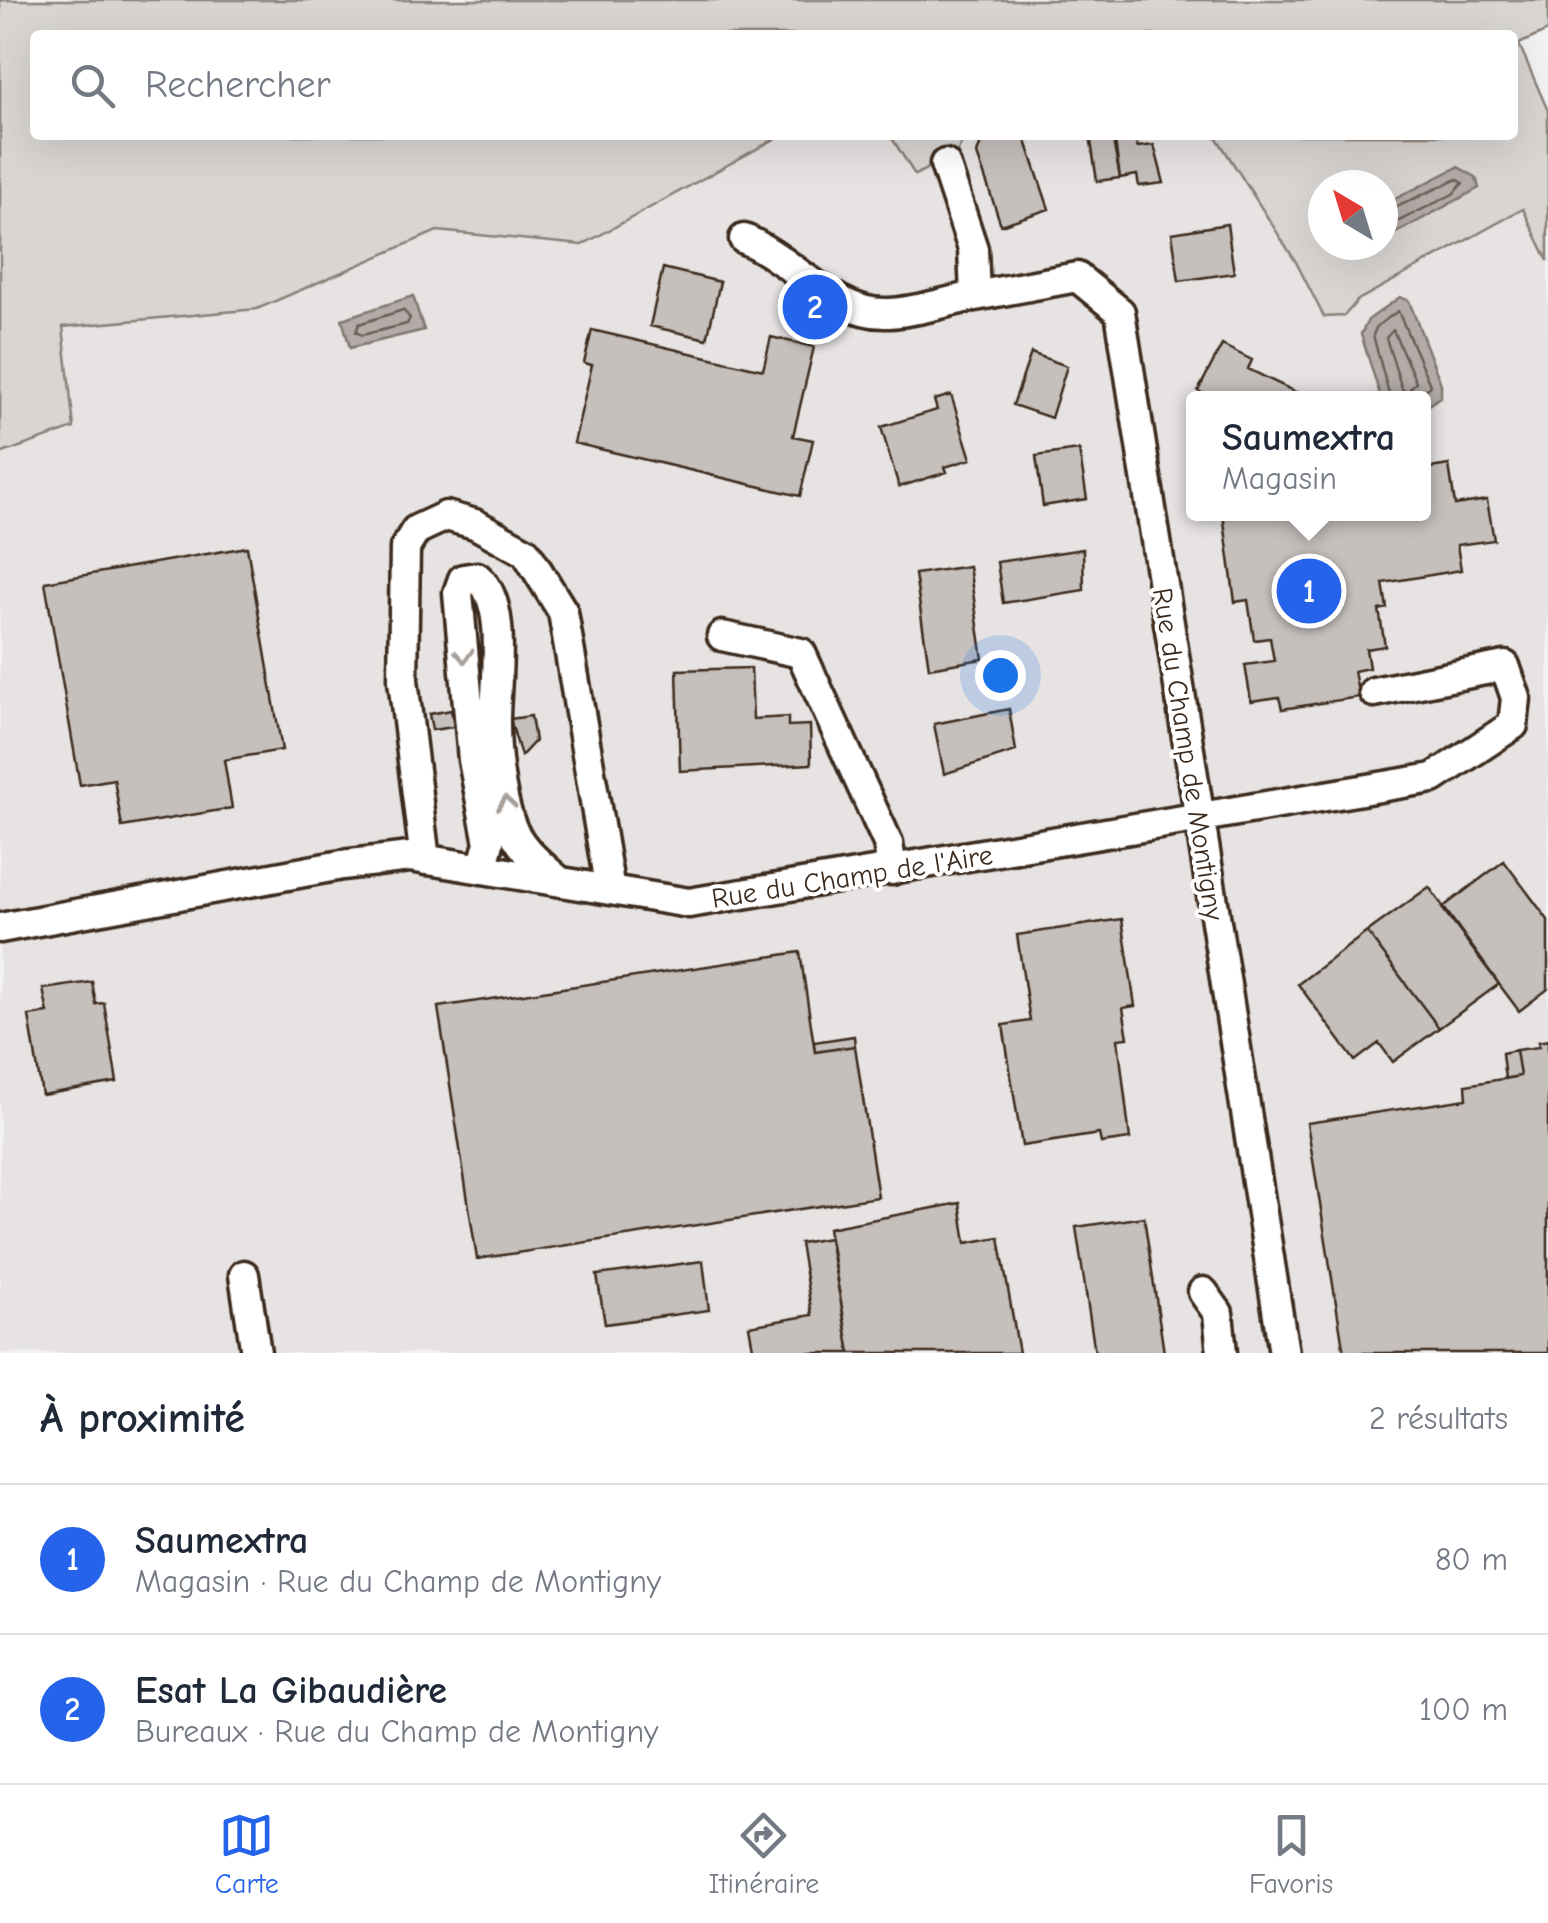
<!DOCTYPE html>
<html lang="fr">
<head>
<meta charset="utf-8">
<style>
	:root { --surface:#fff; --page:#f2f2f3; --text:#1f2937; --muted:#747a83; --line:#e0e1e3; --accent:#2563eb }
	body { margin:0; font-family:"Comic Neue",sans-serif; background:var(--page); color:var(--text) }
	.compass { position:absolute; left:1308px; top:170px; width:90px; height:90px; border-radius:50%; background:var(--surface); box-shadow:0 10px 40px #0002; rotate:322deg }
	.you { position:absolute; left:1000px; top:675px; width:35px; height:35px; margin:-25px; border:8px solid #fff; border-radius:50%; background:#1a73e8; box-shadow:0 0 0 15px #1a73e833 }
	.badge { display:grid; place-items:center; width:65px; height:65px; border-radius:50%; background:var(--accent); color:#fff; font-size:32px; font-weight:700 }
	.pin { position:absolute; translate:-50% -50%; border:5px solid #fff; box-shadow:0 2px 10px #0006 }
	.popup { position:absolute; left:1186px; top:391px; width:245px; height:130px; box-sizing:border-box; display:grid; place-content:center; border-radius:10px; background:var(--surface); filter:drop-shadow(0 2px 8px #0005); font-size:32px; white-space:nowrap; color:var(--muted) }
	.popup b { font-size:38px; color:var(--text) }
	.popup::after { content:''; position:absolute; left:50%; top:100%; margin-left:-20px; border:20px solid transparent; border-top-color:var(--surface) }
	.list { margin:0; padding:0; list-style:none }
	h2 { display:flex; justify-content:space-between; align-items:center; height:130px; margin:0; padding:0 40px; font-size:42px }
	h2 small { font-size:32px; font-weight:400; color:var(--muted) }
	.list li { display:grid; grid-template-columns:65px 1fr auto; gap:30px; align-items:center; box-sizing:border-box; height:150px; padding:0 40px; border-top:2px solid var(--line) }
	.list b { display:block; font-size:38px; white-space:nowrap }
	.list p { margin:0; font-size:32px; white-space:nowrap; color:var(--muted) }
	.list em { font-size:32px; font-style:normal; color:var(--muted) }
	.icon { flex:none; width:55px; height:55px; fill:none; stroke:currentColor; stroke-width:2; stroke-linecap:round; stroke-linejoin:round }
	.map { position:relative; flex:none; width:1548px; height:1353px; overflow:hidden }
	.search { position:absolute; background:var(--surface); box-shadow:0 10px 40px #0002; left:30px; right:30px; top:30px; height:110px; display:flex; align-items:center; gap:25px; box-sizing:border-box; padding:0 35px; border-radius:10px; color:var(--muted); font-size:38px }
	.sheet { height:430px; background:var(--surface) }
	nav { display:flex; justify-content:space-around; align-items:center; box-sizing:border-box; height:140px; border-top:2px solid var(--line); background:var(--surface); font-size:28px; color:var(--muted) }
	nav a { display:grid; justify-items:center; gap:5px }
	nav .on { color:var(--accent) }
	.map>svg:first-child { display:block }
	.built { fill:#e6e3e2; fill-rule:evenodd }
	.green { fill:#d8d5d2; stroke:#8a8078; stroke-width:2.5; fill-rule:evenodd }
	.water { fill:#b2aba7; stroke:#827770; stroke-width:2.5 }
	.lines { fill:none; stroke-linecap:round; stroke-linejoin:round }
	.shore { stroke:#6b5e55; stroke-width:2.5 }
	.building { fill:#c6c0bd; stroke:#3b2a1e; stroke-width:2.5 }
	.minor-casing { stroke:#3b2a1e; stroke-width:35 }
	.minor { stroke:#fff; stroke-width:28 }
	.oneway { stroke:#a79f9a }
	.labels { text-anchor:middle; stroke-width:8; stroke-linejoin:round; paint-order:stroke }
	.street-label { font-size:28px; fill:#3b2a1e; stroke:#fff }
</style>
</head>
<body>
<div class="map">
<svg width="1548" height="1353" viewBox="0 0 1548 1353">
	<rect width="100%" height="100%" fill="#f3f2f2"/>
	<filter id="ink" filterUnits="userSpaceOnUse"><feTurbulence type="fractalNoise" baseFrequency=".01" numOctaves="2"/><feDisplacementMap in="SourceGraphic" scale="20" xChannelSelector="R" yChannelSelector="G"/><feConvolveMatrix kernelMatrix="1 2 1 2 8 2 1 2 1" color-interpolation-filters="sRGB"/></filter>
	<g filter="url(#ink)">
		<path class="built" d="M 782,135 L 1242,135 L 1334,272 L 1548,198 L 1548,1353 L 0,1353 L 0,454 L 74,428 L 63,327 L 257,309 L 437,231 L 582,245 ZM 1194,398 L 1424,398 L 1424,514 L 1194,514 Z"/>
		<path class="green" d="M 0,0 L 1548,0 L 1548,31 L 1519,44 L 1548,111 L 1548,261 L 1523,209 L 1358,300 L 1344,316 L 1324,317 L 1296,262 L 1215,135 L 1513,135 L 1513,35 L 35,35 L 35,135 L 782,135 L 582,245 L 437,231 L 257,309 L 63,327 L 74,428 L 0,454 ZM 1323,185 L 1383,185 L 1383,245 L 1323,245 Z
			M 890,135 L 965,135 L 957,152 L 915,175 Z"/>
		<path class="water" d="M 1458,167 L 1476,177 L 1479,188 L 1383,240 L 1383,205 Z
			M 413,296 L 424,330 L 350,348 L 342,319 Z
			M 1400,297 L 1409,301 L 1441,384 L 1441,396 L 1424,408 L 1424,398 L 1381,398 L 1361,334 L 1368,320 Z"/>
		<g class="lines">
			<path class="shore" d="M 1383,213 L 1457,179 L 1463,183 L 1453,194 L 1383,229
				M 403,310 L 410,318 L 407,324 L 362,335 L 356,332 L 359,324 Z
				M 1393,330 L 1416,382 L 1407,392 L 1402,389 L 1386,338 Z
				M 1390,398 L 1373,335 L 1377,326 L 1398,311 L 1430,385 L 1421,398"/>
		</g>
		<path class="building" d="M 1001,135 L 1024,135 L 1049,209 L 1001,225 L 977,154 L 981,142 Z
			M 1090,135 L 1112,135 L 1120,178 L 1097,181 Z
			M 1137,139 L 1137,147 L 1154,145 L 1164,183 L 1139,186 L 1137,175 L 1120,178 L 1115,142 Z
			M 1227,224 L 1234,273 L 1179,281 L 1172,233 Z
			M 663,268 L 720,282 L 707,339 L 650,326 Z
			M 592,330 L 763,370 L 771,337 L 814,347 L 793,436 L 813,440 L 800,496 L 574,443 L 592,365 L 584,363 Z
			M 1222,345 L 1252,360 L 1248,369 L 1300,394 L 1298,398 L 1212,398 L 1198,391 Z
			M 1031,353 L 1067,366 L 1051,418 L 1013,405 Z
			M 951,395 L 971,459 L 945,467 L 947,472 L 899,487 L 881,427 L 937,410 L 934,400 Z
			M 1079,450 L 1087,499 L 1043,506 L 1036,456 Z
			M 1449,465 L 1455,505 L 1487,500 L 1494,540 L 1457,545 L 1461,570 L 1383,583 L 1387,608 L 1379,610 L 1385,646 L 1366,649 L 1369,668 L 1354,671 L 1359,697 L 1282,709 L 1279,697 L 1251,701 L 1245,665 L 1274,661 L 1270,638 L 1254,640 L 1248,600 L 1235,602 L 1223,514 L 1424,514 L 1424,469 Z
			M 247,547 L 282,750 L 224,760 L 232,808 L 122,827 L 114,779 L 80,785 L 45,582 Z
			M 1083,549 L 1084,590 L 1003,603 L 997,562 Z
			M 969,566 L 983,659 L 929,668 L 915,574 Z
			M 751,668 L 753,719 L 788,717 L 788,726 L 810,725 L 811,764 L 680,771 L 677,670 Z
			M 1009,709 L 1016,751 L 944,774 L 934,724 Z
			M 451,710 L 454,727 L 432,730 L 429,714 Z
			M 531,716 L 535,741 L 521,756 L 510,719 Z
			M 1504,861 L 1548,920 L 1548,989 L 1519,1011 L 1442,908 Z
			M 1429,887 L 1499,984 L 1439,1028 L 1367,932 Z
			M 1122,919 L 1135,1006 L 1123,1008 L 1128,1038 L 1118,1039 L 1130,1139 L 1101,1143 L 1099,1134 L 1022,1146 L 1003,1025 L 1030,1021 L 1017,935 Z
			M 1367,932 L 1439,1028 L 1393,1062 L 1379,1043 L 1355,1061 L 1298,984 Z
			M 800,952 L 815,1052 L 855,1046 L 878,1197 L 477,1259 L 438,1007 Z
			M 92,982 L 96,1004 L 104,1003 L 117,1082 L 42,1095 L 29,1016 L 48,1013 L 43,989 Z
			M 854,1036 L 855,1046 L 815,1052 L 814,1042 Z
			M 1548,1040 L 1548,1353 L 1344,1353 L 1307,1123 L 1467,1099 L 1466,1085 L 1520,1076 L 1516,1050 L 1539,1047 L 1538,1042 Z
			M 1516,1050 L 1520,1076 L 1505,1079 L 1502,1053 Z
			M 960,1203 L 966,1243 L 999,1237 L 1019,1353 L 850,1353 L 828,1228 Z
			M 1144,1217 L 1164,1353 L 1095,1353 L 1076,1227 Z
			M 829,1238 L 850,1353 L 754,1353 L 749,1326 L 812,1315 L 800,1243 Z
			M 703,1261 L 709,1310 L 605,1324 L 597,1275 Z"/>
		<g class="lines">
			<defs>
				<path id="minor" d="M 945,164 L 973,249 L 975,296 L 1077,277 L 1120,312 L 1284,1353
					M 744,239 C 793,259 834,316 889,313 C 917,312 948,301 975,296
					M 722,636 L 801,653 L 888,843 L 892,870
					M 425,860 L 403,680 L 405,548 L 416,530 L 446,516 L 475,524 L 526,552 L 563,612 L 610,890
					M 482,869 L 489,843 L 473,760 L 458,593 L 463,579 L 477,577 C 510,604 494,685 495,724 C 495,753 500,795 510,823 C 518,847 540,864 559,881
					M 0,928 L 342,865 L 410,857 L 689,903 L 1433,778 L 1513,725 L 1516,698 L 1505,666 L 1374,692
					M 244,1275 L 256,1353
					M 1203,1292 L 1218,1313 L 1222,1353"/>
			</defs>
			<use href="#minor" class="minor-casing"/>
			<use href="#minor" class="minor"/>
		</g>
		<defs><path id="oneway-chevron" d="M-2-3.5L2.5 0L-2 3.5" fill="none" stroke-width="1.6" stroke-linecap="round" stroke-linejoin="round" transform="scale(2.5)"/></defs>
		<g class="oneway">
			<use href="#oneway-chevron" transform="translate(464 656) rotate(86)"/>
			<use href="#oneway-chevron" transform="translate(506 803) rotate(-99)"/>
		</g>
	</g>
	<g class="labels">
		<g class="street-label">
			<text transform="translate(1189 754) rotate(81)" y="10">Rue du Champ de Montigny</text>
			<text transform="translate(852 876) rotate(-9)" y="10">Rue du Champ de l'Aire</text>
		</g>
	</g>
</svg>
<svg class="compass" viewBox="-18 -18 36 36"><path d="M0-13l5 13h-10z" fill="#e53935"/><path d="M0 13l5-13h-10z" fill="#747a83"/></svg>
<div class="you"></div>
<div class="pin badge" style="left:1309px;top:591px">1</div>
<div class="popup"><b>Saumextra</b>Magasin</div>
<div class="pin badge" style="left:815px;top:307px">2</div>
<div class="search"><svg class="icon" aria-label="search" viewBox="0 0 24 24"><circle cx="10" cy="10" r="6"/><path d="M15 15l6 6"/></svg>Rechercher</div>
</div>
<section class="sheet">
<h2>À proximité<small>2 résultats</small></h2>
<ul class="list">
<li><span class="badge">1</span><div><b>Saumextra</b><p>Magasin · Rue du Champ de Montigny</p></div><em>80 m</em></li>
<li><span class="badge">2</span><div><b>Esat La Gibaudière</b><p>Bureaux · Rue du Champ de Montigny</p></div><em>100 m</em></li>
</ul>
</section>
<nav>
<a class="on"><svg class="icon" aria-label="map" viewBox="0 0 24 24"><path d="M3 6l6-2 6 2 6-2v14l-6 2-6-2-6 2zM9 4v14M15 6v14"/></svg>Carte</a>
<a><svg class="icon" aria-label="directions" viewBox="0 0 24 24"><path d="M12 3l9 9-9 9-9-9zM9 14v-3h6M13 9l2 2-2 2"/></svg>Itinéraire</a>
<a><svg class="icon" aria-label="saved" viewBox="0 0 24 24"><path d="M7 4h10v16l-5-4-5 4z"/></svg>Favoris</a>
</nav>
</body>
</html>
